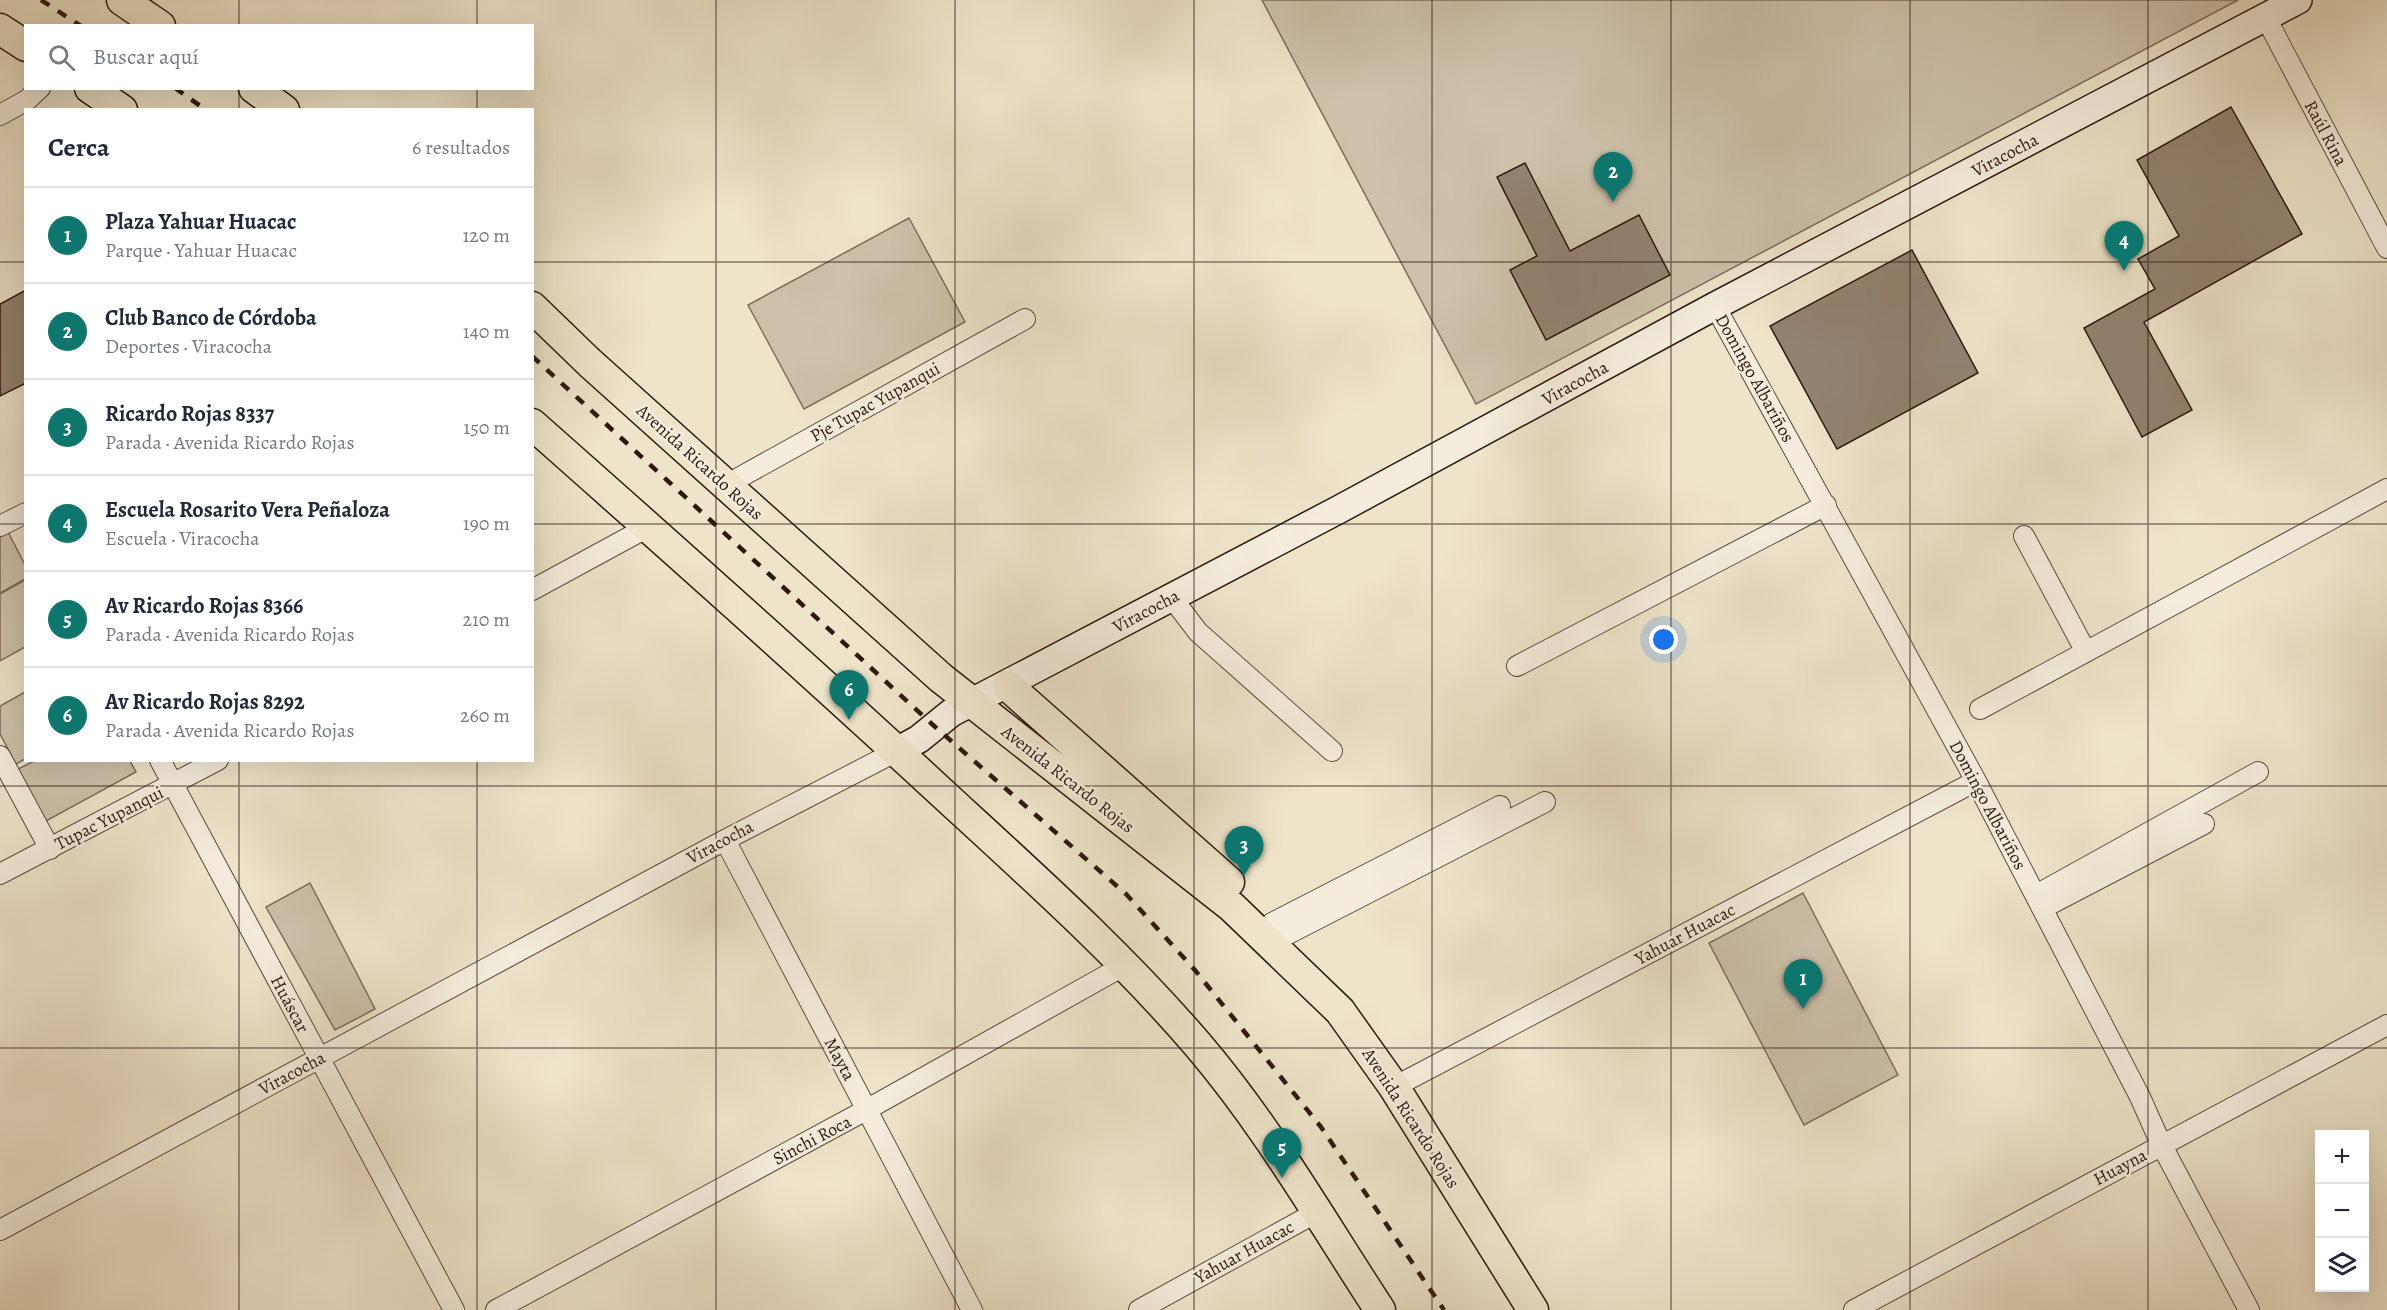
<!DOCTYPE html>
<html lang="es">
<head>
<meta charset="utf-8">
<style>
	:root { --surface:#fff; --page:#f2f2f3; --text:#1f2937; --muted:#747a83; --line:#e0e1e3; --accent:#0f766e }
	body { margin:0; font-family:Alegreya,serif; background:var(--page); color:var(--text) }
	.controls { position:absolute; right:18px; bottom:18px; display:grid; overflow:hidden; border-radius:0px; box-shadow:0 6px 24px #0002 }
	.controls button { width:54px; height:54px; display:grid; place-items:center; padding:0; border:0; border-bottom:2px solid var(--line); background:var(--surface); color:var(--text); font:30px sans-serif }
	.you { position:absolute; left:1664px; top:640px; width:21px; height:21px; margin:-15px; border:4px solid #fff; border-radius:50%; background:#1a73e8; box-shadow:0 0 0 9px #1a73e833 }
	.badge { display:grid; place-items:center; width:39px; height:39px; border-radius:50%; background:var(--accent); color:#fff; font-size:20px; font-weight:700 }
	.pin { position:absolute; translate:-50% -50px; filter:drop-shadow(0 2px 3px #0008) }
	.pin::after { content:''; position:absolute; top:32px; width:21px; height:18px; background:inherit; clip-path:polygon(0 0,100% 0,50% 100%) }
	.list { margin:0; padding:0; list-style:none }
	h2 { display:flex; justify-content:space-between; align-items:center; height:78px; margin:0; padding:0 24px; font-size:26px }
	h2 small { font-size:20px; font-weight:400; color:var(--muted) }
	.list li { display:grid; grid-template-columns:39px 1fr auto; gap:18px; align-items:center; box-sizing:border-box; height:96px; padding:0 24px; border-top:2px solid var(--line) }
	.list b { display:block; font-size:22px; white-space:nowrap }
	.list p { margin:0; font-size:20px; white-space:nowrap; color:var(--muted) }
	.list em { font-size:20px; font-style:normal; color:var(--muted) }
	.icon { flex:none; width:33px; height:33px; fill:none; stroke:currentColor; stroke-width:2; stroke-linecap:round; stroke-linejoin:round }
	.map { position:relative; flex:none; width:2387px; height:1310px; overflow:hidden }
	.search { position:absolute; background:var(--surface); box-shadow:0 6px 24px #0002; left:24px; top:24px; width:510px; height:66px; display:flex; align-items:center; gap:15px; box-sizing:border-box; padding:0 21px; border-radius:0px; color:var(--muted); font-size:22px }
	.panel { position:absolute; background:var(--surface); box-shadow:0 6px 24px #0002; left:24px; top:108px; width:510px; height:654px; border-radius:0px }
	.map>svg:first-child { display:block }
	.green { fill:#cdc1aa; stroke:#7e6c5c; stroke-width:1.5 }
	.building { fill:#928270; stroke:#2e180e; stroke-width:1.5 }
	.lines { fill:none; stroke-linecap:round; stroke-linejoin:round }
	.minor-casing { stroke:#5e4b3d; stroke-width:22 }
	.secondary-casing { stroke:#2e180e; stroke-width:30 }
	.primary-casing { stroke:#2e180e; stroke-width:33 }
	.minor { stroke:#f4eddd; stroke-width:20 }
	.secondary { stroke:#f4eddd; stroke-width:27 }
	.primary { stroke:#eee4ca; stroke-width:30 }
	.rail { stroke:#2e180e; stroke-width:4.5; stroke-dasharray:10 10; stroke-linecap:butt }
	.grid { fill:none; stroke:#2e180e; stroke-width:1.5; stroke-opacity:0.55 }
	.labels { text-anchor:middle; stroke-width:5; stroke-linejoin:round; paint-order:stroke }
	.street-label { font-size:18px; fill:#2e180e; stroke:#f4eddd }
</style>
</head>
<body>
<div class="map">
<svg width="2387" height="1310" viewBox="0 0 2387 1310">
	<rect width="100%" height="100%" fill="#eee4ca"/>
	<filter id="stains"><feTurbulence type="fractalNoise" baseFrequency=".00333" numOctaves="4"/><feColorMatrix values="0 0 0 0 .2 0 0 0 0 .09 0 0 0 0 .02 0 0 0 .5 -.17"/></filter>
	<radialGradient id="worn" r=".72"><stop offset=".6" stop-color="#630" stop-opacity="0"/><stop offset="1" stop-color="#630" stop-opacity=".3"/></radialGradient>
	<path class="green" d="M 1262,0 L 2238,0 L 1476,404 Z
		M 909,218 L 965,322 L 804,409 L 748,305 Z
		M 4,524 L 25,565 L 25,579 L 0,593 L 0,526 Z
		M 25,580 L 25,647 L 0,661 L 0,594 Z
		M 25,692 L 25,759 L 16,764 L 0,734 L 0,706 Z
		M 130,761 L 136,772 L 46,821 L 18,769 L 34,761 Z
		M 310,883 L 375,1009 L 335,1030 L 266,907 Z
		M 1803,893 L 1898,1075 L 1804,1125 L 1709,943 Z"/>
	<path class="building" d="M 2231,107 L 2302,234 L 2144,322 L 2192,410 L 2142,437 L 2084,328 L 2155,289 L 2138,259 L 2179,236 L 2137,160 Z
		M 1525,163 L 1570,251 L 1639,215 L 1670,275 L 1546,340 L 1510,270 L 1537,256 L 1497,177 Z
		M 1912,250 L 1978,373 L 1837,449 L 1770,326 Z
		M 26,290 L 26,383 L 0,396 L 0,304 Z"/>
	<g class="lines">
		<defs>
			<path id="minor" d="M 2266,18 L 2387,248
				M 0,115 L 27,100 L 40,88
				M 1715,306 L 1976,781 L 2140,1097 L 2161,1144 L 2249,1310
				M 726,485 L 1025,319
				M 0,526 L 26,513
				M 2024,536 L 2086,652
				M 532,590 L 648,527
				M 1172,598 L 1198,632 L 1332,751
				M 1517,666 L 1826,505
				M 1980,709 L 2387,489
				M 0,756 L 50,849
				M 160,760 L 454,1310
				M 725,840 L 972,1310
				M 0,874 L 218,760
				M 2036,895 L 2258,772
				M 2043,908 L 2204,824
				M 1272,923 L 1500,806
				M 1284,936 L 1545,802
				M 1394,1087 L 1976,781
				M 0,1230 L 725,840 L 897,751
				M 496,1310 L 866,1110 L 1125,965
				M 1139,1310 L 1317,1212
				M 1854,1310 L 2387,1025"/>
			<path id="secondary" d="M 897,751 L 919,739 L 951,713 L 1338,510 L 1715,306 L 2298,0"/>
			<path id="primary" d="M 122,0 L 160,26
				M 0,29 L 26,46
				M 90,88 L 122,110
				M 254,88 L 284,110
				M 532,307 L 590,363 L 941,678 L 1232,907 L 1340,1011 L 1394,1087 L 1533,1310
				M 532,424 C 670,546 807,668 942,793 C 1030,874 1120,954 1198,1045 C 1268,1127 1321,1220 1380,1310
				M 1008,686 L 1229,882"/>
		</defs>
		<use href="#minor" class="minor-casing"/>
		<use href="#secondary" class="secondary-casing"/>
		<use href="#primary" class="primary-casing"/>
		<use href="#minor" class="minor"/>
		<use href="#secondary" class="secondary"/>
		<use href="#primary" class="primary"/>
		<path class="rail" d="M 41,0 L 81,26
			M 175,88 L 206,110
			M 532,356 L 933,725 L 1126,894 L 1194,969 L 1321,1127 L 1444,1310"/>
	</g>
	<path class="grid" d="M 239,0 L 239,26M 477,0 L 477,26M 716,0 L 716,1310M 955,0 L 955,1310M 1194,0 L 1194,1310M 1432,0 L 1432,1310M 1671,0 L 1671,1310M 1910,0 L 1910,1310M 2148,0 L 2148,1310M 239,88 L 239,110M 477,88 L 477,110M 0,262 L 26,262M 532,262 L 2387,262M 0,524 L 26,524M 532,524 L 2387,524M 239,760 L 239,1310M 477,760 L 477,1310M 0,786 L 2387,786M 0,1048 L 2387,1048"/>
	<g class="labels">
		<g class="street-label">
			<text transform="translate(2326 133) rotate(62)" y="6">Raúl Rina</text>
			<text transform="translate(2005 155) rotate(-28)" y="6">Viracocha</text>
			<text transform="translate(1755 378) rotate(61)" y="6">Domingo Albariños</text>
			<text transform="translate(1575 383) rotate(-29)" y="6">Viracocha</text>
			<text transform="translate(875 402) rotate(-29)" y="6">Pje Tupac Yupanqui</text>
			<text transform="translate(700 462) rotate(42)" y="6">Avenida Ricardo Rojas</text>
			<text transform="translate(1146 611) rotate(-28)" y="6">Viracocha</text>
			<text transform="translate(1068 779) rotate(38)" y="6">Avenida Ricardo Rojas</text>
			<text transform="translate(1988 805) rotate(62)" y="6">Domingo Albariños</text>
			<text transform="translate(109 818) rotate(-27)" y="6">Tupac Yupanqui</text>
			<text transform="translate(720 842) rotate(-28)" y="6">Viracocha</text>
			<text transform="translate(1685 934) rotate(-28)" y="6">Yahuar Huacac</text>
			<text transform="translate(290 1004) rotate(62)" y="6">Huáscar</text>
			<text transform="translate(840 1059) rotate(62)" y="6">Mayta</text>
			<text transform="translate(292 1073) rotate(-28)" y="6">Viracocha</text>
			<text transform="translate(1411 1118) rotate(57)" y="6">Avenida Ricardo Rojas</text>
			<text transform="translate(812 1140) rotate(-28)" y="6">Sinchi Roca</text>
			<text transform="translate(2120 1167) rotate(-28)" y="6">Huayna</text>
			<text transform="translate(1244 1252) rotate(-29)" y="6">Yahuar Huacac</text>
		</g>
	</g>
	<rect width="100%" height="100%" filter="url(#stains)"/>
	<rect width="100%" height="100%" fill="url(#worn)"/>
</svg>
<div class="controls">
<button>+</button>
<button>−</button>
<button><svg class="icon" aria-label="layers" viewBox="0 0 24 24"><path d="M12 4l9 5-9 5-9-5zM3 14l9 5 9-5"/></svg></button>
</div>
<div class="you"></div>
<div class="pin badge" style="left:1803px;top:1009px">1</div>
<div class="pin badge" style="left:1613px;top:202px">2</div>
<div class="pin badge" style="left:1244px;top:876px">3</div>
<div class="pin badge" style="left:2124px;top:271px">4</div>
<div class="pin badge" style="left:1282px;top:1178px">5</div>
<div class="pin badge" style="left:849px;top:720px">6</div>
<div class="search"><svg class="icon" aria-label="search" viewBox="0 0 24 24"><circle cx="10" cy="10" r="6"/><path d="M15 15l6 6"/></svg>Buscar aquí</div>
<section class="panel">
<h2>Cerca<small>6 resultados</small></h2>
<ul class="list">
<li><span class="badge">1</span><div><b>Plaza Yahuar Huacac</b><p>Parque · Yahuar Huacac</p></div><em>120 m</em></li>
<li><span class="badge">2</span><div><b>Club Banco de Córdoba</b><p>Deportes · Viracocha</p></div><em>140 m</em></li>
<li><span class="badge">3</span><div><b>Ricardo Rojas 8337</b><p>Parada · Avenida Ricardo Rojas</p></div><em>150 m</em></li>
<li><span class="badge">4</span><div><b>Escuela Rosarito Vera Peñaloza</b><p>Escuela · Viracocha</p></div><em>190 m</em></li>
<li><span class="badge">5</span><div><b>Av Ricardo Rojas 8366</b><p>Parada · Avenida Ricardo Rojas</p></div><em>210 m</em></li>
<li><span class="badge">6</span><div><b>Av Ricardo Rojas 8292</b><p>Parada · Avenida Ricardo Rojas</p></div><em>260 m</em></li>
</ul>
</section>
</div>
</body>
</html>
